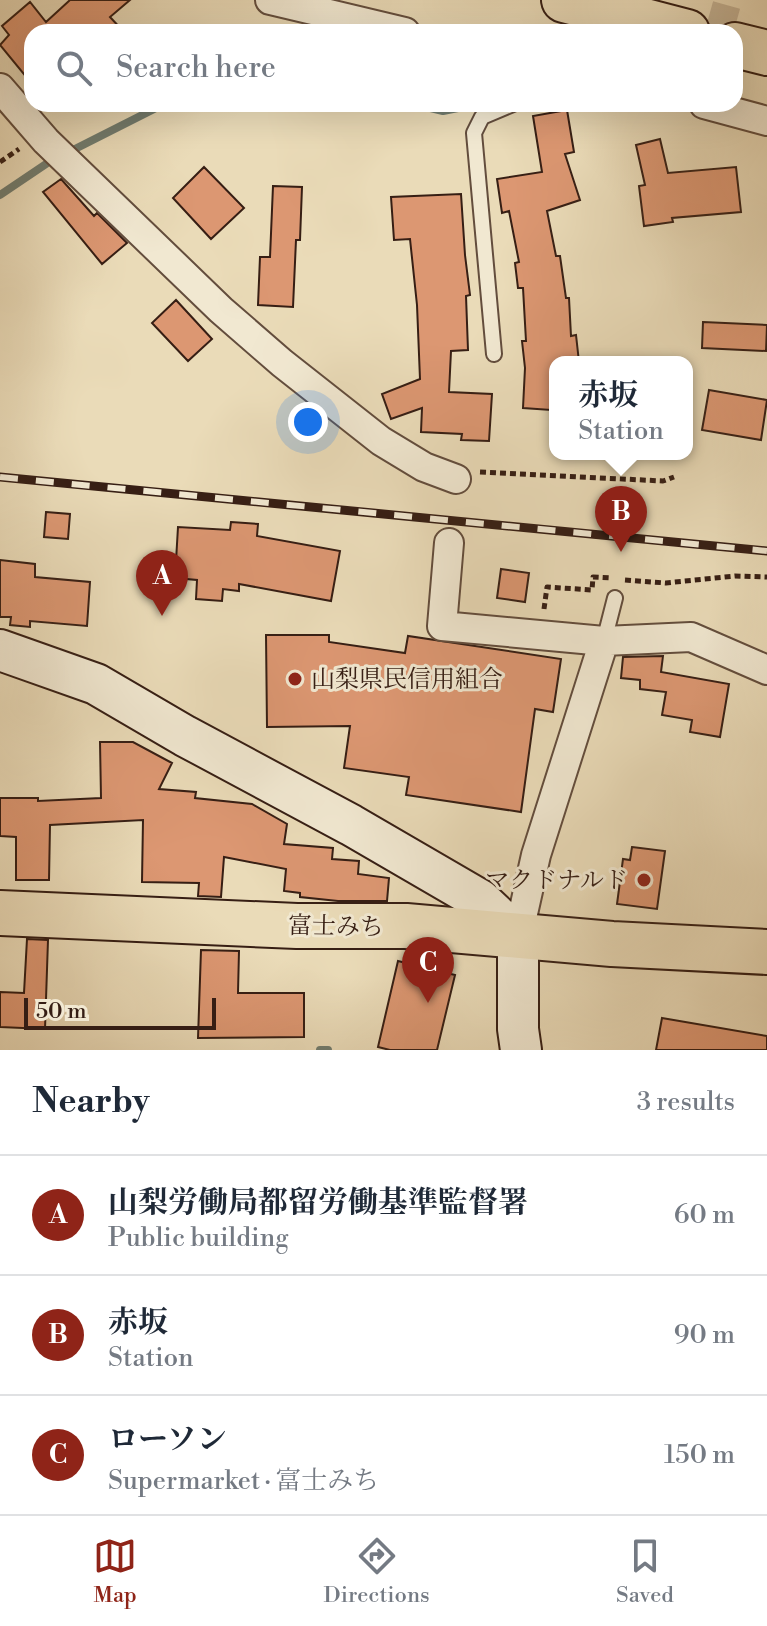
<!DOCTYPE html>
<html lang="en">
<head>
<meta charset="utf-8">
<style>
	:root { --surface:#fff; --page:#f2f2f3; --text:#1f2937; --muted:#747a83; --line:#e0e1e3; --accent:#8f2418 }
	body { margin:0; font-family:"Libre Bodoni","Noto Serif JP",serif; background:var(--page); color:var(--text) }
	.scale { position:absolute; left:24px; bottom:20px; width:192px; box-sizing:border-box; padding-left:8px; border:4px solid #361e14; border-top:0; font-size:22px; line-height:28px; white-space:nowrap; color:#361e14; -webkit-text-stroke:6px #f1e8d1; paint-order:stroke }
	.you { position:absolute; left:308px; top:422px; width:28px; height:28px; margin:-20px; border:6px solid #fff; border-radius:50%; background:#1a73e8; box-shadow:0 0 0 12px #1a73e833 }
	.badge { display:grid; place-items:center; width:52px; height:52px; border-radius:50%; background:var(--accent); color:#fff; font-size:26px; font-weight:700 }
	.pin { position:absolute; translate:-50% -66px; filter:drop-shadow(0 2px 4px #0008) }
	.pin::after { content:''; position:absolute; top:42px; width:28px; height:24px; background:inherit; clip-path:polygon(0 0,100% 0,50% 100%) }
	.popup { position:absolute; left:549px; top:356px; width:144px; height:104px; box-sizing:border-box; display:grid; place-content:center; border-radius:16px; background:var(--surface); filter:drop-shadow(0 2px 6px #0005); font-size:26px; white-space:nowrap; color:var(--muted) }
	.popup b { font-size:30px; color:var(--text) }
	.popup::after { content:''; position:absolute; left:50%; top:100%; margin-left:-16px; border:16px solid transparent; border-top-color:var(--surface) }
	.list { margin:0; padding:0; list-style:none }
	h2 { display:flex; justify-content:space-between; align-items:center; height:104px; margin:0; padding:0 32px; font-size:34px }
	h2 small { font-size:26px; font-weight:400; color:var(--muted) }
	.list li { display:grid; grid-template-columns:52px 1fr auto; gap:24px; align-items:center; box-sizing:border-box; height:120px; padding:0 32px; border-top:2px solid var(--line) }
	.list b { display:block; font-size:30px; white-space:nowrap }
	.list p { margin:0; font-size:26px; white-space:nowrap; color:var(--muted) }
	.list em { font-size:26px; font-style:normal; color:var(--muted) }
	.icon { flex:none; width:44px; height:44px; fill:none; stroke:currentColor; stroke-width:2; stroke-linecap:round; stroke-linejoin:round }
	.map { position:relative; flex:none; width:767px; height:1050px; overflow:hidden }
	.search { position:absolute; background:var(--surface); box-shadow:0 8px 32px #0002; left:24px; right:24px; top:24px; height:88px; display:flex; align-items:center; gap:20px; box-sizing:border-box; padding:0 28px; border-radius:24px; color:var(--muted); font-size:30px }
	.sheet { height:464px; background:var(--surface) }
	nav { display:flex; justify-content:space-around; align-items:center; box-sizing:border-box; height:112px; border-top:2px solid var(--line); background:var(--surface); font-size:22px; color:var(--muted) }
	nav a { display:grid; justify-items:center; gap:4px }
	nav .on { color:var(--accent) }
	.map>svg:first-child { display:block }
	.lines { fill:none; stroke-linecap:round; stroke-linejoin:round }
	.stream { stroke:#717c6f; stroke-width:8 }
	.building { fill:#dc9772; stroke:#361e14; stroke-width:2 }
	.street-tunnel { stroke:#c6b597; stroke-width:28; stroke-dasharray:28 14; stroke-linecap:butt }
	.lane-casing { stroke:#634d3d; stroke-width:18 }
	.street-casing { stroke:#634d3d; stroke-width:32 }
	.secondary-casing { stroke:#361e14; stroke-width:44 }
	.highway-casing { stroke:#361e14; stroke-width:48 }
	.path { stroke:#361e14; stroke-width:5; stroke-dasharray:6 4; stroke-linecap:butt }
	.lane { stroke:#f1e8d1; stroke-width:14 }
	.street { stroke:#f1e8d1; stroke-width:28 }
	.secondary { stroke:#f1e8d1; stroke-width:40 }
	.highway { stroke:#eadbb8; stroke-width:44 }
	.rail-casing { stroke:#361e14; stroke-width:9 }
	.rail { stroke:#f1e8d1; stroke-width:6; stroke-dasharray:18; stroke-linecap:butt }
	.poi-dot { fill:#8f2418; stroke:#f1e8d1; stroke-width:3 }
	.labels { text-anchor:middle; stroke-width:6; stroke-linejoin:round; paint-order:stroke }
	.poi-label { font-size:24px; fill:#361e14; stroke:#f1e8d1; text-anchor:start }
	.street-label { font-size:24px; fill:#361e14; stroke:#f1e8d1 }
</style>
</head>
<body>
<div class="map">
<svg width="767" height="1050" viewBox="0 0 767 1050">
	<rect width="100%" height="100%" fill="#eadbb8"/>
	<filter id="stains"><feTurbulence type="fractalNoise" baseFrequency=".0025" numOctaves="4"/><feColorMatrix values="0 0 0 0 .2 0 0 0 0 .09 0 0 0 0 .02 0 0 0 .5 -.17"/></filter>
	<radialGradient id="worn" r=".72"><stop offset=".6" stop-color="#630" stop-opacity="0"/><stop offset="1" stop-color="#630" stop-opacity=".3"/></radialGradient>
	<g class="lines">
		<path class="stream" d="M 414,104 L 443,111 L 478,104
			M 71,151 L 164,104
			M 0,195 L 46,164
			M 320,1050 L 328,1050"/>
	</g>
	<path class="building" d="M 70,0 L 130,0 L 110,17 L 124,32 L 32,32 L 32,84 L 0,45 L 9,35 L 2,26 L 30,2 L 46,22 Z
		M 567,110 L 574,152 L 565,154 L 580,200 L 547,211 L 556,256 L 560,256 L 566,298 L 569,298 L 571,336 L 576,335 L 579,362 L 555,362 L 551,410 L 523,408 L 525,368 L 522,341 L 526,341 L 523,288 L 518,288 L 515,263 L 519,262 L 509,211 L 502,213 L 497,179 L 542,172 L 533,116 Z
		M 660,139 L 668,173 L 736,167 L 741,212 L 672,218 L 673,222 L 644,226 L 639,186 L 645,185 L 636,145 Z
		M 204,167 L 244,208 L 211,239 L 173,198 Z
		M 61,179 L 94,216 L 97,213 L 127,243 L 102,264 L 43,192 Z
		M 273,186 L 302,187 L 300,240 L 296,240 L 293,307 L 258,305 L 260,257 L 270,257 Z
		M 461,194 L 465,255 L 470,295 L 466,296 L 468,350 L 451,351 L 449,392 L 492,394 L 489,441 L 461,440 L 462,434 L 421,432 L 422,408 L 391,419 L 382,394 L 420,379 L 417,305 L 410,239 L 394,240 L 391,197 Z
		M 176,300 L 212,339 L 188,361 L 152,323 Z
		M 703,322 L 767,325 L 766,351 L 702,348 Z
		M 709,390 L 767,400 L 761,440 L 702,430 Z
		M 46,512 L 70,514 L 68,539 L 44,537 Z
		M 231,522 L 258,524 L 257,536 L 340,551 L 331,601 L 239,584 L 239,591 L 223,589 L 222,601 L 196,599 L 197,580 L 175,578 L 178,527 L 230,530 Z
		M 0,560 L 35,564 L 35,577 L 90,582 L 87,626 L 30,621 L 30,627 L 10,625 L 11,617 L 0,617 Z
		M 501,569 L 529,573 L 525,602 L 497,598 Z
		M 266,635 L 329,635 L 329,642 L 405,653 L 408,636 L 561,659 L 553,712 L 535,709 L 521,812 L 406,795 L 409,777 L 344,768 L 350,726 L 267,727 Z
		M 663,656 L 661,672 L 729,684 L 720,737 L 690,732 L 692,720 L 662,715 L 666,692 L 640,689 L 640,680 L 621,678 L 623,657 Z
		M 100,742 L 133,742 L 172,763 L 159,789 L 196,792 L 195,798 L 252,804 L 287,824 L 284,844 L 333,848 L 332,859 L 359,861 L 358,874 L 389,878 L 387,901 L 338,901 L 300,897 L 300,893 L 284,891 L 286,869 L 224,857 L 221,897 L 198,896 L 199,883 L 142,882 L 143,820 L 50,825 L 49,880 L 16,880 L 16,837 L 0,836 L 0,798 L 38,798 L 38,801 L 101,798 Z
		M 632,847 L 665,851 L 657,909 L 617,904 L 623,859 L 630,860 Z
		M 27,939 L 48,940 L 45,1029 L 0,1027 L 0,992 L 24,993 Z
		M 201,950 L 239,951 L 238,993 L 304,993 L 304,1037 L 198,1038 Z
		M 398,961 L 455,975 L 437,1050 L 390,1050 L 378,1047 Z
		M 662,1018 L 767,1036 L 767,1050 L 656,1050 Z"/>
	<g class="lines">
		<path class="street-tunnel" d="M 719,32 L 728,0"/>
		<defs>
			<path id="lane" d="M 494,354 L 474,133 L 482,117 L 513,104
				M 604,641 L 615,598"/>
			<path id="street" d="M 270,0 L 405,32
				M 0,88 L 46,141 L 221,310 L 282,363 L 381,441 L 424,467 L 456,479
				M 704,104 L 767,121
				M 449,543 L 442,626 L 604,641 L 691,637 L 767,670
				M 518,936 L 536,855 L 604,641"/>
			<path id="secondary" d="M 0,650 L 96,684 L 185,736 L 351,825 L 480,900 L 518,936 L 518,1029 L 521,1050"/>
			<path id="highway" d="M 564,0 L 687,32
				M 735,45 L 767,53
				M 0,913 L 297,926 L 406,926 L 612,944 L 767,952"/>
		</defs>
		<use href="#lane" class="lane-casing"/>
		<use href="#street" class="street-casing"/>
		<use href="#secondary" class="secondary-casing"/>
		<use href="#highway" class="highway-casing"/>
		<path class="path" d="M 0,162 L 19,149
			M 480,472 L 663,481 L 674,477
			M 625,580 L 666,583 L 735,576 L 767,577
			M 544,609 L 547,587 L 592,590 L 593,577 L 611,578"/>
		<use href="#lane" class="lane"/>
		<use href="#street" class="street"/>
		<use href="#secondary" class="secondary"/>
		<use href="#highway" class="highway"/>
		<defs>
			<path id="rail" d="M 0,477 L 767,551"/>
		</defs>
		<use href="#rail" class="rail-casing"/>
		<use href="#rail" class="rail"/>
	</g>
	<g class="poi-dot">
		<circle cx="295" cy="679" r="8"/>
		<circle cx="644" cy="880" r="8"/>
	</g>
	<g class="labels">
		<g class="poi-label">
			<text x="311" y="687">山梨県民信用組合</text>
			<text x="628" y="888" text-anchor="end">マクドナルド</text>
		</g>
		<g class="street-label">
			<text transform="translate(336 926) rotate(1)" y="8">富士みち</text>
		</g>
	</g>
	<rect width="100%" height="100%" filter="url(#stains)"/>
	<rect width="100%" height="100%" fill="url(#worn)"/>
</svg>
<div class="scale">50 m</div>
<div class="you"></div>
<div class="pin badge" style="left:162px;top:616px">A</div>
<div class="pin badge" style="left:621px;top:552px">B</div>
<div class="popup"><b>赤坂</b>Station</div>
<div class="pin badge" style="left:428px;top:1003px">C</div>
<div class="search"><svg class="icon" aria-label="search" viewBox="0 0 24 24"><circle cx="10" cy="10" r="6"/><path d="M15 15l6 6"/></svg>Search here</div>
</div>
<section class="sheet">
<h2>Nearby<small>3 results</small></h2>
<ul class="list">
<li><span class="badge">A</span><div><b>山梨労働局都留労働基準監督署</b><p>Public building</p></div><em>60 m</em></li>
<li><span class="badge">B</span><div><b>赤坂</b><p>Station</p></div><em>90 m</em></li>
<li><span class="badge">C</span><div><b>ローソン</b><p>Supermarket · 富士みち</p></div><em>150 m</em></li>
</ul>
</section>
<nav>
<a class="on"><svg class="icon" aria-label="map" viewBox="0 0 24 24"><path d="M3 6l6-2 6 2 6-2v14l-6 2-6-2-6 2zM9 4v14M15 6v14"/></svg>Map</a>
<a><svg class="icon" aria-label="directions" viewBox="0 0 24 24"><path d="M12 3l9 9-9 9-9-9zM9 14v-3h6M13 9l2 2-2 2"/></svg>Directions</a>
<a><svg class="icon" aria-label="saved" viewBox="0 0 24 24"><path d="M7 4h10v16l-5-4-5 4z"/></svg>Saved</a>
</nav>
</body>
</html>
